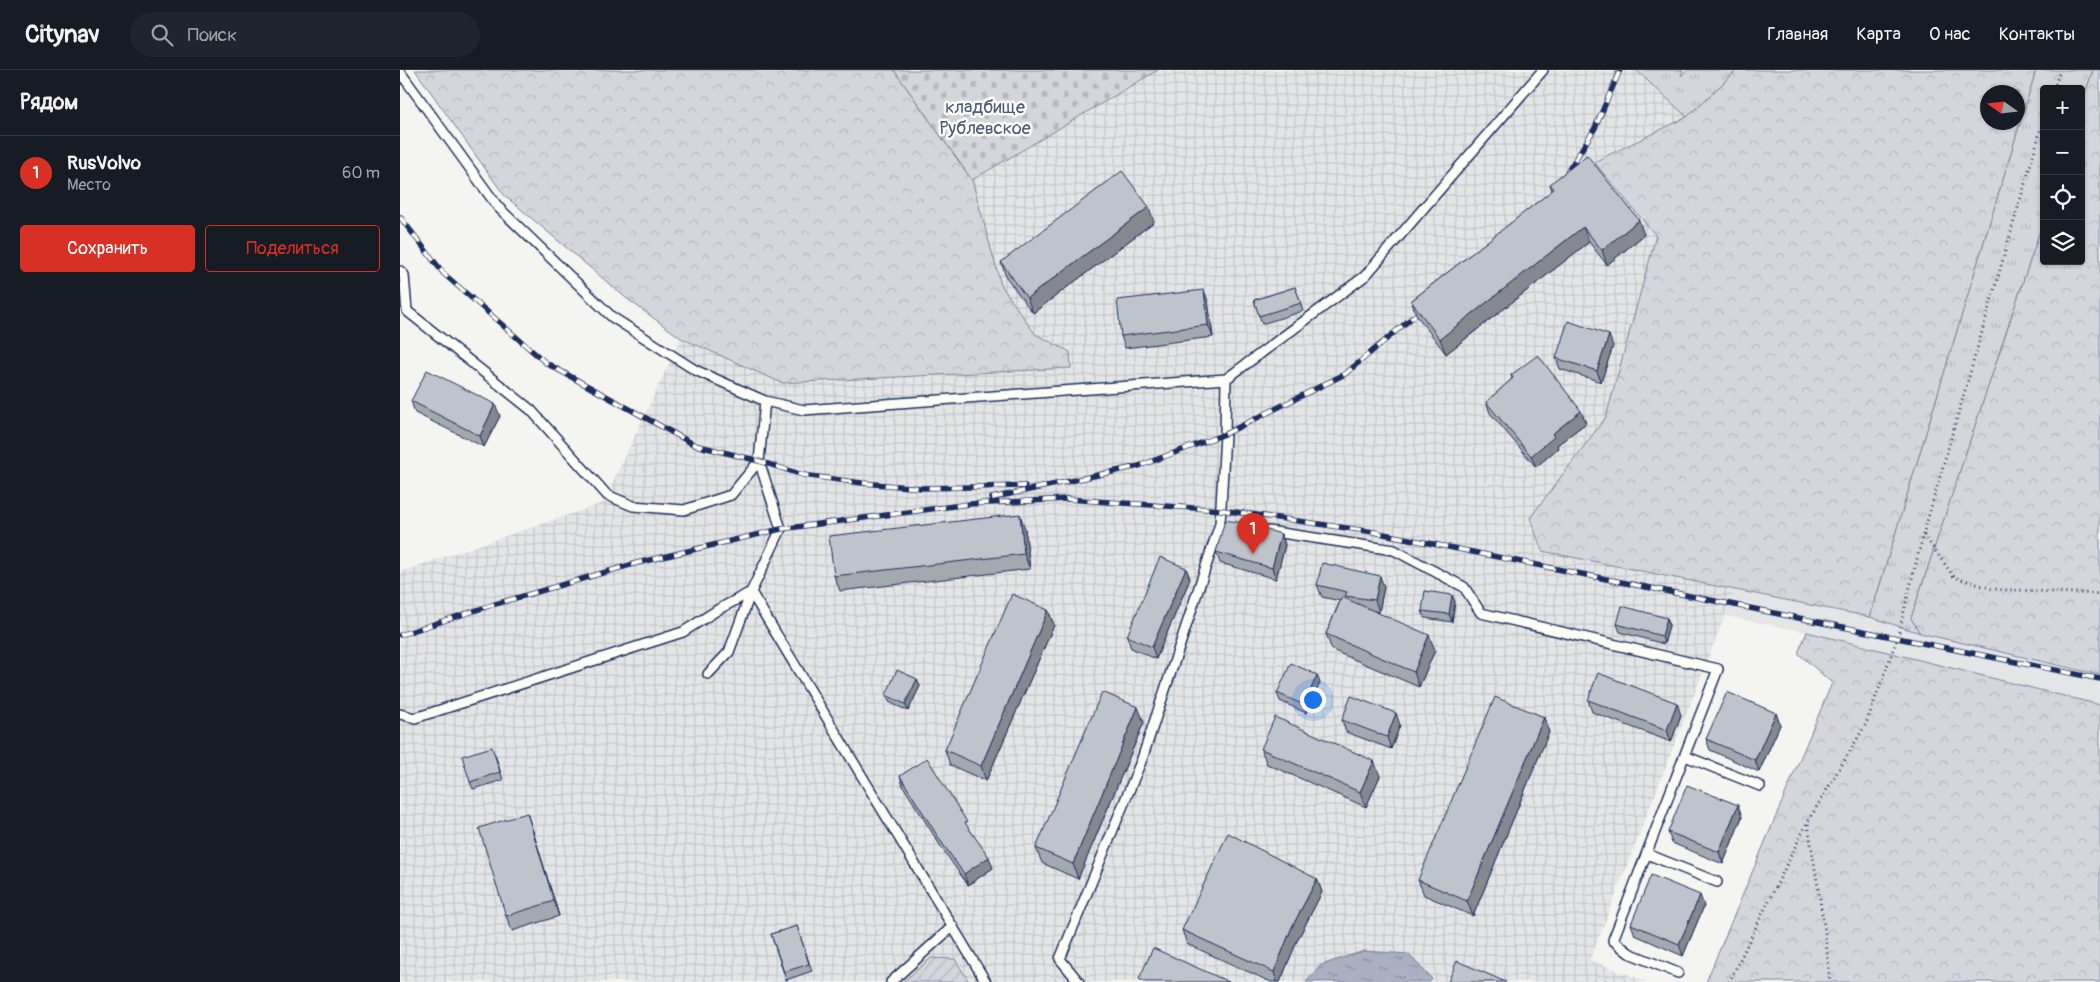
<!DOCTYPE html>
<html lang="ru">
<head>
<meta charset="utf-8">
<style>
	:root { --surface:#171b24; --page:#20242c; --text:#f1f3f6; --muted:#9ea1a6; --line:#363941; --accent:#d93025 }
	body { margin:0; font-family:Pangolin,sans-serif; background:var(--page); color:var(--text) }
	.controls { position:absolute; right:15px; top:15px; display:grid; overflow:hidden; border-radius:5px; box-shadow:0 1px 4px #0004 }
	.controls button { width:45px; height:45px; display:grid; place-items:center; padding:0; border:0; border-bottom:1px solid var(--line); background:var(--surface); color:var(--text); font:25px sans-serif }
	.compass { position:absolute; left:1580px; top:15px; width:45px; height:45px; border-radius:50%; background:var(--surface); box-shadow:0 1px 4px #0004; rotate:284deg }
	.you { position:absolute; left:912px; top:629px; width:18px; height:18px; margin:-12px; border:4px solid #fff; border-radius:50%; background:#1a73e8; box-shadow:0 0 0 8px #1a73e833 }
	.badge { display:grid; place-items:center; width:32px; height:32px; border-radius:50%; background:var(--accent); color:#fff; font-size:16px; font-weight:700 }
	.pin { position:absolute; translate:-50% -41px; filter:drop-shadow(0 1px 2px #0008) }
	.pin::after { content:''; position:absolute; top:26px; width:18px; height:15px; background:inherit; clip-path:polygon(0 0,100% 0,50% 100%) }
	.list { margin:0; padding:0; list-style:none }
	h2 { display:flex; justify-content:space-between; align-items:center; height:65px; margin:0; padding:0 20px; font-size:21px }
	h2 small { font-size:16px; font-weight:400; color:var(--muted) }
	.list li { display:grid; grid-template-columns:32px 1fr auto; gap:15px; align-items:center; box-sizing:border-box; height:75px; padding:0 20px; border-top:1px solid var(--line) }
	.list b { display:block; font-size:19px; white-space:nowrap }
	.list p { margin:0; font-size:16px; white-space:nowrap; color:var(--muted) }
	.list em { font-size:16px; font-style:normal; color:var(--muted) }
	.actions { display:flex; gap:10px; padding:15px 20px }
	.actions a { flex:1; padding:11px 0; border:1px solid var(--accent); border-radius:5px; text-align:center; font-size:18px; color:var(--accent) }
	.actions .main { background:var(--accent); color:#fff }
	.icon { flex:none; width:28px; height:28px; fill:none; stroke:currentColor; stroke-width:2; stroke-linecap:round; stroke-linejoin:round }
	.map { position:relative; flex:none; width:1700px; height:912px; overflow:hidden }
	header { display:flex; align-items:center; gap:30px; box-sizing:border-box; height:70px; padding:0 25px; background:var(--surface); border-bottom:1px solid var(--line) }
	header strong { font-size:24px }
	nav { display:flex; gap:28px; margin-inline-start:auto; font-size:18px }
	.search { width:350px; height:45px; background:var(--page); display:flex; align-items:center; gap:12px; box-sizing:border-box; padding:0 18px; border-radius:28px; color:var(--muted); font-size:19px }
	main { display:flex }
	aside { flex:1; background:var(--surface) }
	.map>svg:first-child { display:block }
	.built { fill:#e4e5e6 }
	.industrial { fill:url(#industrial-grid) }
	.grass { fill:url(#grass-tufts); stroke:#78829c }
	.forest { fill:url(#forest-crowns); stroke:#78829c; fill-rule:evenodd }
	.cemetery { fill:url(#cemetery-stones); stroke:#78829c }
	.garden { fill:url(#garden-furrows); stroke:#78829c }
	.water { fill:url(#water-ripples); stroke:#717c98 }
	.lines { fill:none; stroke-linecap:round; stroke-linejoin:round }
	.lane-casing { stroke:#1b2f5e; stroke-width:12 }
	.path { stroke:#1b2f5e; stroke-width:3; stroke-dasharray:1 4; stroke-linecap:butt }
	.lane { stroke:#fdfcf7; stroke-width:9 }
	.rail-casing { stroke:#1b2f5e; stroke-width:5.5 }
	.rail { stroke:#fdfcf7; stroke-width:4; stroke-dasharray:11; stroke-linecap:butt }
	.wall { fill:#a4a8af; stroke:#1b2f5e }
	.shaded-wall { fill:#86888f; stroke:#1b2f5e }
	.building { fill:#bfc3cc; stroke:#1b2f5e }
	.labels { text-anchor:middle; stroke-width:5; stroke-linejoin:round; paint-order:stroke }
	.park-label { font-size:18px; fill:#49597d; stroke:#fdfcf7 }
</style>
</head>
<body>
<header>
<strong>Citynav</strong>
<div class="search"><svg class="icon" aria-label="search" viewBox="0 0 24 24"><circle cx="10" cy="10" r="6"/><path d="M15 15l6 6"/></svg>Поиск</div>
<nav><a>Главная</a><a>Карта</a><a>О нас</a><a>Контакты</a></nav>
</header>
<main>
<aside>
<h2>Рядом<small></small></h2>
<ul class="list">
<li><span class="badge">1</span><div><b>RusVolvo</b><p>Место</p></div><em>60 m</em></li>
</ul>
<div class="actions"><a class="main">Сохранить</a><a>Поделиться</a></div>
</aside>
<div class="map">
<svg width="1700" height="912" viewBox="0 0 1700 912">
	<defs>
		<pattern id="industrial-grid" width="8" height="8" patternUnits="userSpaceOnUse" patternTransform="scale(1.25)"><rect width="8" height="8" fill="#e4e5e6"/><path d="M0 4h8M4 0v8" fill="none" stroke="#c3c5c8"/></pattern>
		<pattern id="grass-tufts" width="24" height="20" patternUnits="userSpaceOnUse" patternTransform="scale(1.25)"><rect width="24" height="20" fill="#d4d6db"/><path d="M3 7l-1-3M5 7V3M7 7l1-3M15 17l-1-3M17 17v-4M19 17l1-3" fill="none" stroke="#b5b8be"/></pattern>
		<pattern id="forest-crowns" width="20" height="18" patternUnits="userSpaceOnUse" patternTransform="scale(1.25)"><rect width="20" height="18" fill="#d4d6db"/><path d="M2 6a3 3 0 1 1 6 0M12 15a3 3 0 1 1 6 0" fill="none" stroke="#b5b8be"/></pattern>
		<pattern id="cemetery-stones" width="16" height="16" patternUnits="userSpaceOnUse" patternTransform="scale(1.25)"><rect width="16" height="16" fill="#d4d6db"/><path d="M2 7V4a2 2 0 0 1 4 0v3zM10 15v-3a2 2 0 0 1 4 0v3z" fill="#b5b8be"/></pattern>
		<pattern id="garden-furrows" width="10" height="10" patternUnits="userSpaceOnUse" patternTransform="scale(1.25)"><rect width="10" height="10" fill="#d4d6db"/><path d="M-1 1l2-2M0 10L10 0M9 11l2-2" fill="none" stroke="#b5b8be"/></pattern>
		<pattern id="water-ripples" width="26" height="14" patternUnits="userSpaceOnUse" patternTransform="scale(1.25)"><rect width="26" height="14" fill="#aab0bf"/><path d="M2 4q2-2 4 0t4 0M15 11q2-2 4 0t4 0" fill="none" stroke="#8a909e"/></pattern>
	</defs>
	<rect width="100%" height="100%" fill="#f4f4f1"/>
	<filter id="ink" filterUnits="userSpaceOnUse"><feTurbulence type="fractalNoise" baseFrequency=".02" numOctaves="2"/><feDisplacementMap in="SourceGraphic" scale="10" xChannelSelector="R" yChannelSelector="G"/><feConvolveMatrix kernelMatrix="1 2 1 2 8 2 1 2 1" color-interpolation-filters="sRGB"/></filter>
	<g filter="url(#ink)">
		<path class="built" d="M 1335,520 L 1470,547 L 1520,563 L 1700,605 L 1700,635 L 1407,562 L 1325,546 Z"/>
		<path class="industrial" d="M 758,0 L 1236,0 L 1287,47 L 1195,92 L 1256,166 L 1206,347 L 1131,448 L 1142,481 L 1335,520 L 1190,890 L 1247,912 L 569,912 L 555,889 L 532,888 L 503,912 L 0,912 L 0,502 L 203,433 L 281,268 L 382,313 L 670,282 L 635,264 L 600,215 L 572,110 Z"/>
		<path class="grass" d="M 1236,0 L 1283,0 L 1281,6 L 1287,0 L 1337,0 L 1287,47 Z
			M 1636,0 L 1693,0 L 1681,36 L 1681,19 L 1644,19 L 1644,149 L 1511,548 L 1520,563 L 1470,547 Z"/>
		<path class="forest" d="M 15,0 L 494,0 L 572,110 L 601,215 L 635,264 L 670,282 L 671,298 L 382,313 L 281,268 L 226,228 L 104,125 Z
			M 1337,0 L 1636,0 L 1470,547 L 1142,481 L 1130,448 L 1206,347 L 1256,166 L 1194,92 L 1287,47 ZM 1618,22 L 1618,52 L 1588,52 L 1588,22 Z
			M 1693,0 L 1700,0 L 1700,605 L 1520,563 L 1511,548 L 1644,149 L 1644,191 L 1681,191 L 1681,36 Z
			M 1407,562 L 1700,635 L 1700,912 L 1306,912 L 1432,613 L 1398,583 Z"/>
		<path class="cemetery" d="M 494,0 L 758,0 L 572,110 Z"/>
		<path class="garden" d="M 531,888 L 555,889 L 569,912 L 503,912 Z"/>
		<path class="water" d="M 964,881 L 1008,884 L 1032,909 L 1030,912 L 906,912 L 921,895 Z"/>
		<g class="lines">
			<defs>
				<path id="lane" d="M 0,2 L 98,137 L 212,247 L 295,300 L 365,331 L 404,340 L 826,309 L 965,206 L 1143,0
					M 0,201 L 4,205 L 7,241 L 131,340 L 207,425 L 233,436 L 284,440 L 331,425 L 359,391
					M 365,331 L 359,391 L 381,459 L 351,522 L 586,912
					M 868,461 L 994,480 L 1064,517 L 1081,543 L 1318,599 L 1213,870 L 1229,883 L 1278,903
					M 0,644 L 15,648 L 283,562 L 319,539 L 351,522 L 329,582 L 308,604
					M 1285,686 L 1360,716
					M 1247,784 L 1317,812
					M 491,912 L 553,856
					M 679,912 L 660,889 L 742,689 L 820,454 L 825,364 L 826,309"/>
			</defs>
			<use href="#lane" class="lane-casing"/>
			<path class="path" d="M 1654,19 L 1660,0
				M 1524,465 L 1554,507 L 1592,519 L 1700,524
				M 1408,754 L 1425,862 L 1430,912
				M 1329,912 L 1407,753 L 1466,654 L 1497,569 L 1523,465 L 1644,48"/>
			<use href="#lane" class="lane"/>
			<defs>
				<path id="rail" d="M 1163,109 L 1195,58 L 1220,0
					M 0,147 L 44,204 L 146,293 L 295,375 L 359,391 L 403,405 L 462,413 L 522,418 L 625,416
					M 592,428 L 739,396 L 825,364 L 945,304 L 1026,236
					M 0,565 L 92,535 L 237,493 L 381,459 L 569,434 L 667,429 L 822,440 L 974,462 L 1700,609"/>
			</defs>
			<use href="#rail" class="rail-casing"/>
			<use href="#rail" class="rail"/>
		</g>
		<path class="wall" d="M 1150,114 L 1244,165 L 1207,195 L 1189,172 L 1046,284 L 1017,246 L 1011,231 L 1152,121 Z
			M 754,152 L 633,243 L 606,207 L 601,192 Z
			M 895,217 L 903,241 L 862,254 L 854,230 Z
			M 808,231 L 813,267 L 725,278 L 721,266 Z
			M 1213,276 L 1201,312 L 1160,299 L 1156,288 Z
			M 1111,305 L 1186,353 L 1157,375 L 1158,378 L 1136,397 L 1090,343 L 1086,332 L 1112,309 Z
			M 11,331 L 100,346 L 84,377 L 15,343 Z
			M 625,459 L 630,499 L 440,521 L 434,506 Z
			M 881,464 L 885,475 L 876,509 L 820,493 L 816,482 Z
			M 786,498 L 790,509 L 756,589 L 731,578 L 727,566 Z
			M 917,515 L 984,517 L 979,542 L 974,541 L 1035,580 L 1019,617 L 932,580 L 926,564 L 940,531 L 922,527 Z
			M 1052,525 L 1055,532 L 1052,552 L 1025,548 L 1022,541 Z
			M 648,540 L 654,555 L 586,711 L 550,695 L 545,680 Z
			M 1267,548 L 1269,556 L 1264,574 L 1220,562 L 1217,554 Z
			M 517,609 L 520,616 L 508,641 L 489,632 L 486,625 Z
			M 920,613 L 906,643 L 880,631 L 877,623 Z
			M 1188,630 L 1281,645 L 1271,672 L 1192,642 Z
			M 1376,643 L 1380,655 L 1359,702 L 1310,680 L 1306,669 Z
			M 1144,647 L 1149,662 L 1073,846 L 1024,825 L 1018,810 Z
			M 942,650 L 1000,655 L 991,679 L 946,662 Z
			M 744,652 L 678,809 L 642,793 L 636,778 Z
			M 861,679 L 980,706 L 966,737 L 867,694 Z
			M 95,684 L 103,710 L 73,719 L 70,712 Z
			M 500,706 L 570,760 L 593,798 L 568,815 L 543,780 L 503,716 Z
			M 1338,735 L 1342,747 L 1323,794 L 1272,773 L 1268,762 Z
			M 132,758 L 159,846 L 112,861 L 106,846 Z
			M 917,809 L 922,822 L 897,871 L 880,912 L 871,912 L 787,874 L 782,860 Z
			M 1304,836 L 1283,886 L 1235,865 L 1231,854 Z
			M 397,856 L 412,901 L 386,910 L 371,864 Z"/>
		<path class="shaded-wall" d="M 749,137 L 754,152 L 633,243 L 627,228 Z
			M 1239,150 L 1244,165 L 1207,195 L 1202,180 Z
			M 1183,157 L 1189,172 L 1046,284 L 1040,269 Z
			M 804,220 L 808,231 L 813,267 L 808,255 Z
			M 1209,265 L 1213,276 L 1201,312 L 1197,301 Z
			M 95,334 L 100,346 L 84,377 L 80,366 Z
			M 1181,341 L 1186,353 L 1157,375 L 1158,378 L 1136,397 L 1131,386 L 1152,364 Z
			M 620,444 L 625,459 L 630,499 L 624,484 Z
			M 881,464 L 885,475 L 876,509 L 872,498 Z
			M 786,498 L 790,509 L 756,589 L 752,577 Z
			M 980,506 L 984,517 L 979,542 L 975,530 Z
			M 1052,525 L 1055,532 L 1052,552 L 1049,544 Z
			M 648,540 L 654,555 L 586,711 L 581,696 Z
			M 1267,548 L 1269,556 L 1264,574 L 1262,566 Z
			M 1029,565 L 1035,580 L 1019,617 L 1014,602 Z
			M 917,605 L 920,613 L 906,643 L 904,635 Z
			M 517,609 L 520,616 L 508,641 L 505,634 Z
			M 1277,633 L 1281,645 L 1271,672 L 1267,660 Z
			M 738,637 L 744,652 L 678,809 L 673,794 Z
			M 996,643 L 1000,655 L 991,679 L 987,667 Z
			M 1376,643 L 1380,655 L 1359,702 L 1355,690 Z
			M 1144,647 L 1149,662 L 1073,846 L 1067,831 Z
			M 974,691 L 980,706 L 966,737 L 960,722 Z
			M 1338,735 L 1342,747 L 1323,794 L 1319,782 Z
			M 127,743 L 132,758 L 159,846 L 154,831 Z
			M 589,787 L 593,798 L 568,815 L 564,804 Z
			M 917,809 L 922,822 L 897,871 L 880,912 L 877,912 L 874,902 L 892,857 Z
			M 1300,825 L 1304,836 L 1283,886 L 1279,874 Z"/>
		<path class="building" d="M 1187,85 L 1239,150 L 1202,180 L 1183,157 L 1040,269 L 1011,231 L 1154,119 L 1150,114 Z
			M 722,101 L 749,137 L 627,228 L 601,192 Z
			M 895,217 L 901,233 L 859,246 L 854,230 Z
			M 804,220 L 808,255 L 721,266 L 717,230 Z
			M 1168,251 L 1209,265 L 1197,301 L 1156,288 Z
			M 1138,285 L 1181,341 L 1152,364 L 1154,367 L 1131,386 L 1086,332 L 1113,308 L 1111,305 Z
			M 27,300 L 95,334 L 80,366 L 11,331 Z
			M 620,444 L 624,484 L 434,506 L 429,466 Z
			M 825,450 L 843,453 L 881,464 L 872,498 L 816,482 Z
			M 760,487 L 786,498 L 752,577 L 727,566 Z
			M 922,493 L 980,506 L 975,530 L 945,526 L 947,522 L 917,515 Z
			M 1025,521 L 1052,525 L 1049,544 L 1022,541 Z
			M 612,524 L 648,540 L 581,696 L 545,680 Z
			M 942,527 L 1029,565 L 1014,602 L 926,564 Z
			M 1222,536 L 1267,548 L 1262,566 L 1217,554 Z
			M 891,593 L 917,605 L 904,635 L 877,623 Z
			M 497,600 L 517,609 L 505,634 L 486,625 Z
			M 1198,603 L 1277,633 L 1267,660 L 1188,630 Z
			M 702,622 L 738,637 L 673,794 L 636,778 Z
			M 1327,622 L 1376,643 L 1355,690 L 1306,669 Z
			M 951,626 L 996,643 L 987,667 L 942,650 Z
			M 1095,627 L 1144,647 L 1067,831 L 1018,810 Z
			M 875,647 L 974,691 L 960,722 L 861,679 Z
			M 92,677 L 100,702 L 70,712 L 62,686 Z
			M 527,688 L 567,752 L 565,753 L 589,787 L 564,804 L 540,770 L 500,706 Z
			M 1287,715 L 1338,735 L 1319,782 L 1268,762 Z
			M 127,743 L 154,831 L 106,846 L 79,758 Z
			M 828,763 L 917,809 L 892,857 L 874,902 L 782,860 Z
			M 1251,805 L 1300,825 L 1279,874 L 1231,854 Z
			M 397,856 L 409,894 L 384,902 L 371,864 Z
			M 753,878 L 829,912 L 745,912 L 739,909 Z
			M 1057,891 L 1106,912 L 1048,912 Z"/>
	</g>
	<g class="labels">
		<g class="park-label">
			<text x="585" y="43">кладбище<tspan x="585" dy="21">Рублевское</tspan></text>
		</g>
	</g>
</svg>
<div class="controls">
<button>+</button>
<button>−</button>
<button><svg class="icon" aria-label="locate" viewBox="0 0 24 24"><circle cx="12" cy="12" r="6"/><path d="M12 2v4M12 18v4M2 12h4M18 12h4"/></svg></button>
<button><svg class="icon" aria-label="layers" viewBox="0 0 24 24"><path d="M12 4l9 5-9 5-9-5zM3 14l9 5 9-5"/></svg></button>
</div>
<svg class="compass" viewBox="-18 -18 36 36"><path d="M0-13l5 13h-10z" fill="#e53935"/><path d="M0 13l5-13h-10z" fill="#9ea1a6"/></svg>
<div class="you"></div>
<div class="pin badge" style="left:853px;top:484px">1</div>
</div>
</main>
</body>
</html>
